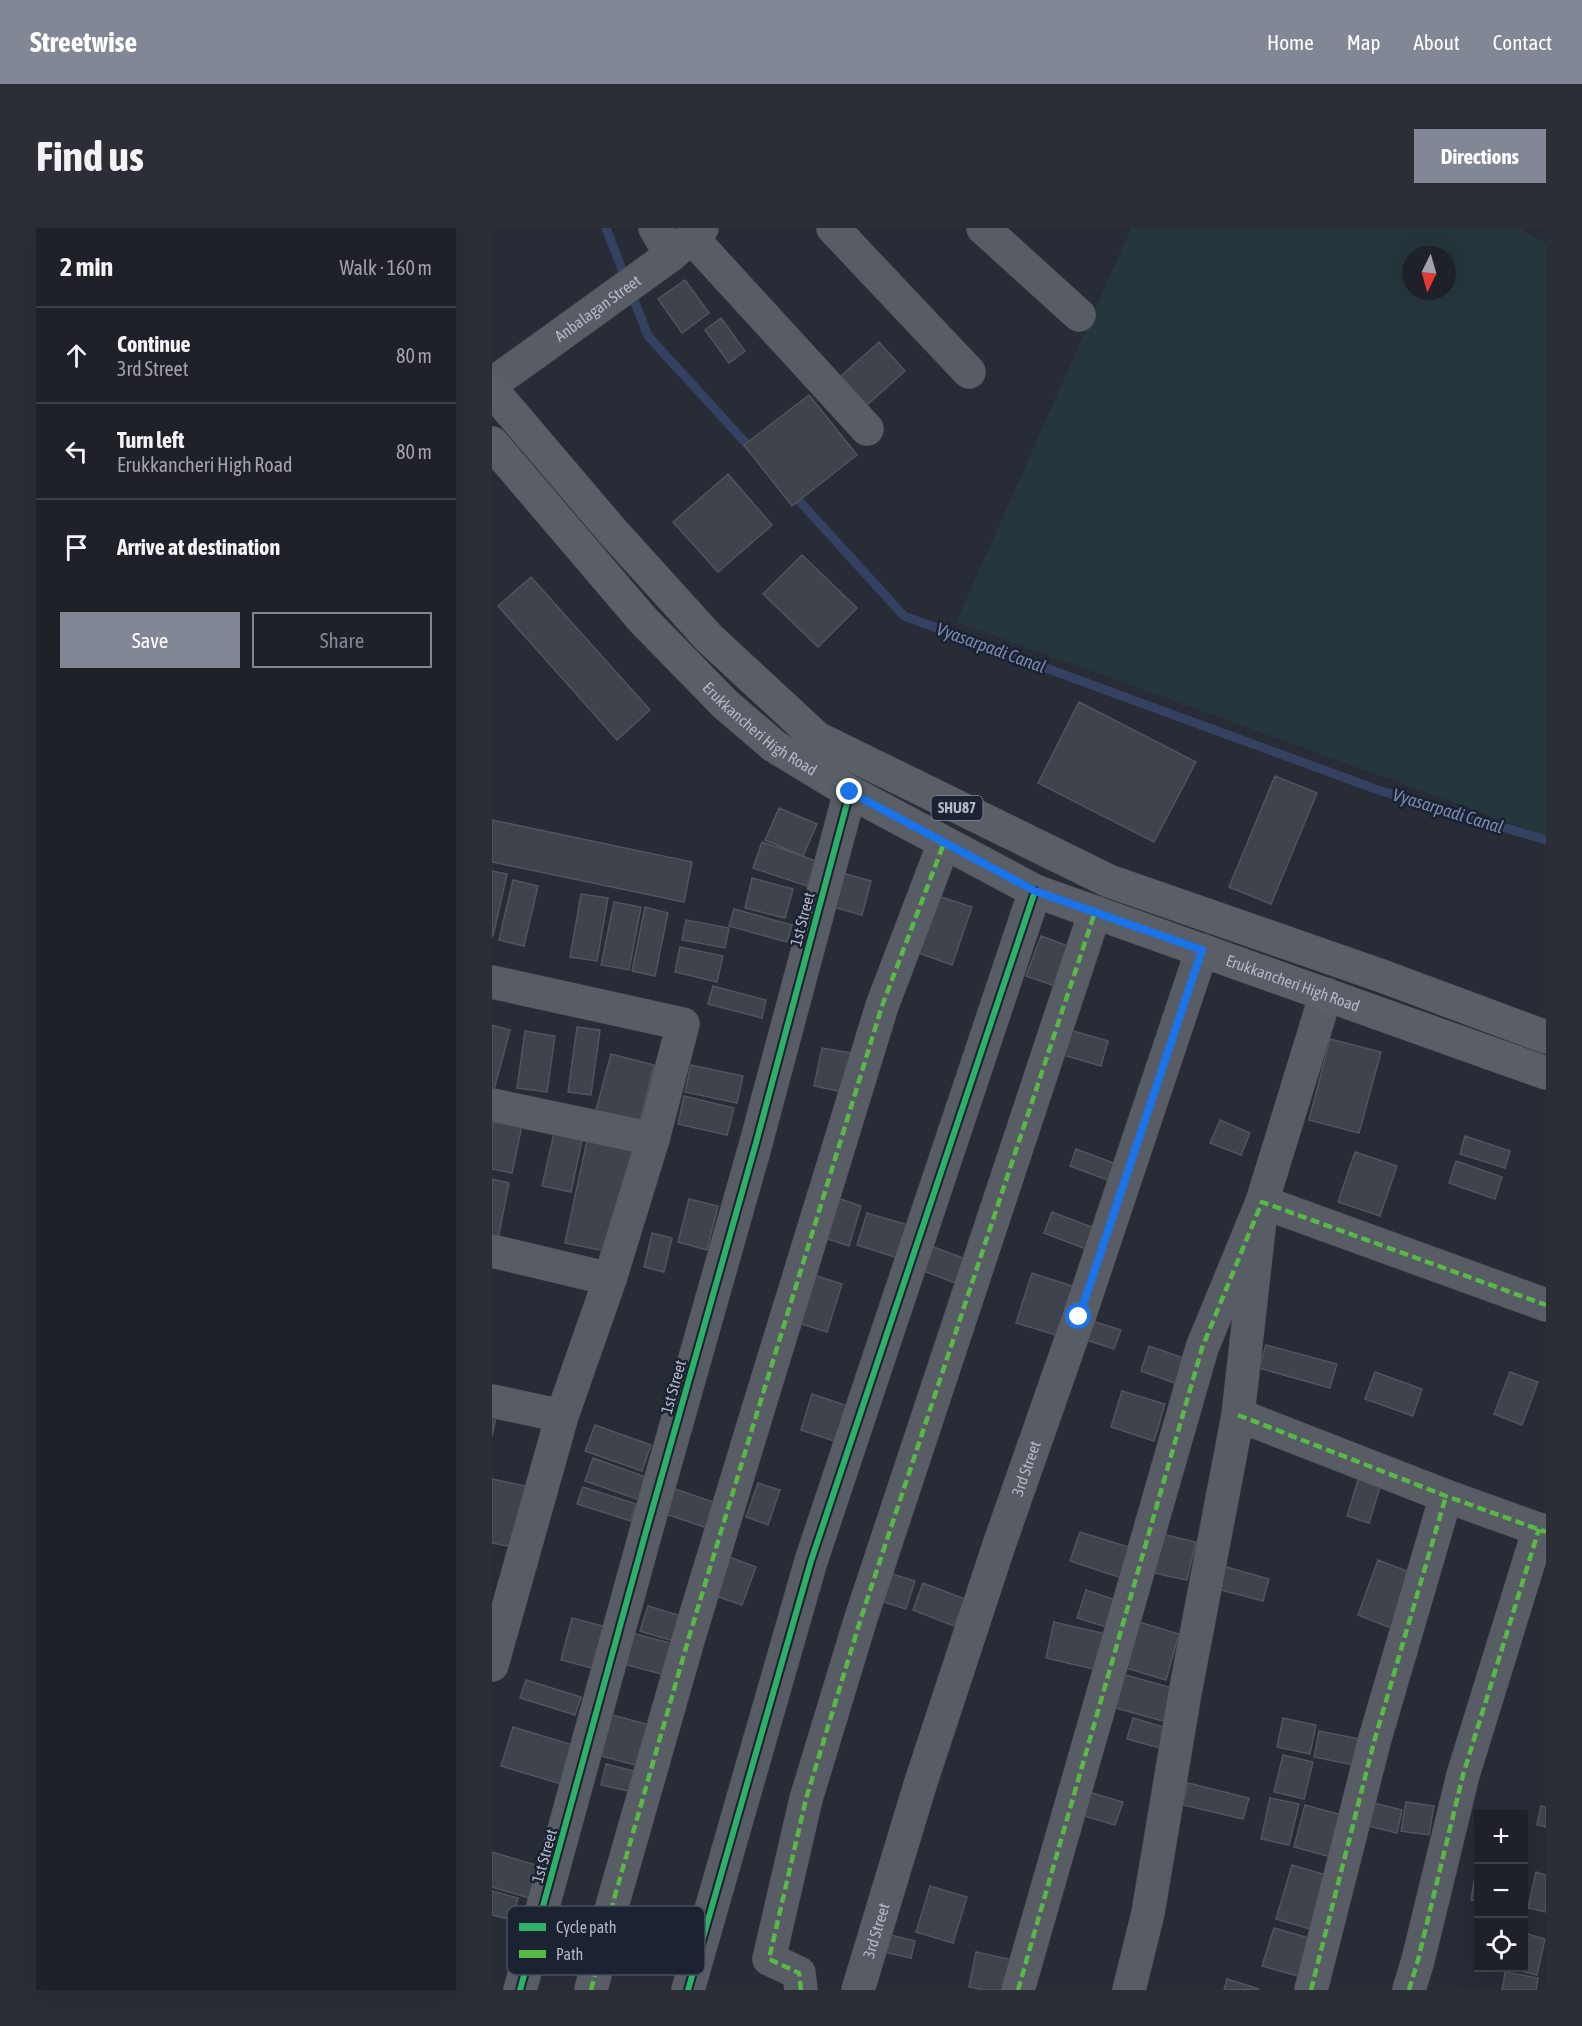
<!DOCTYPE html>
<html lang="en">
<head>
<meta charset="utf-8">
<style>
	:root { --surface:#1e2128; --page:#2b2e34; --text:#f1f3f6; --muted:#a1a3a8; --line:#3c3e45; --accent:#828795 }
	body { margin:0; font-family:"Asap Condensed",sans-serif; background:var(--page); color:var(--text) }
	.controls { position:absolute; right:18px; bottom:18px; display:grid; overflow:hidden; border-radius:0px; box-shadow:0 6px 24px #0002 }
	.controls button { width:54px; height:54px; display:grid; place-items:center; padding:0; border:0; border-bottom:2px solid var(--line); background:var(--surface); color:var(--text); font:30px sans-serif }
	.compass { position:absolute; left:910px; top:18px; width:54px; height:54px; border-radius:50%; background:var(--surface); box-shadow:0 6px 24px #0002; rotate:185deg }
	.stop { position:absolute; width:18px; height:18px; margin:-14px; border:4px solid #1a73e8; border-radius:50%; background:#fff }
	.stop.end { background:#1a73e8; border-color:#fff; box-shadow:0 2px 6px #0008 }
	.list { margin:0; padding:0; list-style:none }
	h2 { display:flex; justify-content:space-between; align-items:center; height:78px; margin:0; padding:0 24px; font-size:26px }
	h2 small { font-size:20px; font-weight:400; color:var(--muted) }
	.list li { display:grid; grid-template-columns:39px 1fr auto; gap:18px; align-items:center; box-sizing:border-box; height:96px; padding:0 24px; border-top:2px solid var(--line) }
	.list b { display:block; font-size:22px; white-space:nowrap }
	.list p { margin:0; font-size:20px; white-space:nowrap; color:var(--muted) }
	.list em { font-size:20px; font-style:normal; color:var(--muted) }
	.actions { display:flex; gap:12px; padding:18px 24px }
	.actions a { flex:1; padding:14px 0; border:2px solid var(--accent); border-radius:0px; text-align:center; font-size:21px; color:var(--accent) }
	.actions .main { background:var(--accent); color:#fff }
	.icon { flex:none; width:33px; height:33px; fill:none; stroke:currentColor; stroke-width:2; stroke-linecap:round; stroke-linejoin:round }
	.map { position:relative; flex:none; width:1054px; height:1762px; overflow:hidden; border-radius:0px }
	header { display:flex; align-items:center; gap:36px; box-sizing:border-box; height:84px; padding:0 30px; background:var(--accent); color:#fff }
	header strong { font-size:28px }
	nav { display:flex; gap:33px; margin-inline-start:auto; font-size:21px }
	.intro { display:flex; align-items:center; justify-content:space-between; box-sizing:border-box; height:144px; padding:0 36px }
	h1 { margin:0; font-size:42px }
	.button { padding:15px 27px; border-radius:0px; background:var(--accent); color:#fff; font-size:21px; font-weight:700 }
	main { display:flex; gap:36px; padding:0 36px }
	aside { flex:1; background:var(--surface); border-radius:0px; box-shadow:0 6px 24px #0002 }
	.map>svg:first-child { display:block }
	.green { fill:#25363c; fill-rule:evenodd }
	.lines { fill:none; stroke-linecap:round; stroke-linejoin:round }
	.stream { stroke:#344160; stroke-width:9 }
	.building { fill:#3f434c; stroke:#50545e; stroke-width:1.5 }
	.minor-casing { stroke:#44484f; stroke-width:34 }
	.primary-casing { stroke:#464953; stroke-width:34 }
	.minor { stroke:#585c64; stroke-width:33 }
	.primary { stroke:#5a5e66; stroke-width:33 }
	.quiet { stroke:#58b947; stroke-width:4.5; stroke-dasharray:9 4.5; stroke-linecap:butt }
	.cycleway-casing { stroke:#1b2231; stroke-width:10 }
	.cycleway { stroke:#2db169; stroke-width:6 }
	.route { stroke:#1a73e8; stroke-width:8 }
	.labels { text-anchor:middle; stroke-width:5; stroke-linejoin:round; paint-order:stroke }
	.shield { fill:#1b2231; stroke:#858b9b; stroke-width:1.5 }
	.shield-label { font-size:15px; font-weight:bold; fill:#b2b8c8 }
	.street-label { font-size:16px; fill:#b2b8c8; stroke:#1b2231 }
	.water-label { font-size:18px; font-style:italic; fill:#798ab1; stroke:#1b2231 }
	.key { fill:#1b2231; stroke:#484f5e; stroke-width:1.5 }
	.key-label { font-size:16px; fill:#b2b8c8 }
</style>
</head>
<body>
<header>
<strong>Streetwise</strong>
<nav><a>Home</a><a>Map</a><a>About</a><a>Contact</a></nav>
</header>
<div class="intro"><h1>Find us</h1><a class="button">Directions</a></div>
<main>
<aside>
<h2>2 min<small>Walk · 160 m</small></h2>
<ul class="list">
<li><svg class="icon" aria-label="ahead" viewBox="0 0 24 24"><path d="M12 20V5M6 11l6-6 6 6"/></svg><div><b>Continue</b><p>3rd Street</p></div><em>80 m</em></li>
<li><svg class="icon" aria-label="left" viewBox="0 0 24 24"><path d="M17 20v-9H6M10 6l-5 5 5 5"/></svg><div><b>Turn left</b><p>Erukkancheri High Road</p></div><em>80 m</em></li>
<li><svg class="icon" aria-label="arrive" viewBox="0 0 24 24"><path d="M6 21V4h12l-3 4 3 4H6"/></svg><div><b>Arrive at destination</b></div></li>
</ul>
<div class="actions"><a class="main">Save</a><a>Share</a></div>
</aside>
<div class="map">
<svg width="1054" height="1762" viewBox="0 0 1054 1762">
	<rect width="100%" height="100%" fill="#282c36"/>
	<path class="green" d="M 639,0 L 1027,0 L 1054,15 L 1054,608 L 464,394 ZM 919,27 L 955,27 L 955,63 L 919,63 Z"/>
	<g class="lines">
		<path class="stream" d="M 114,0 L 156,108 L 262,224
			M 300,265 L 412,388 L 889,563 L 1054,612"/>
	</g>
	<path class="building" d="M 193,52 L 217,85 L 190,105 L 166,71 Z
		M 229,90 L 253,123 L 237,135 L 213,102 Z
		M 387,114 L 413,143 L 375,177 L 349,148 Z
		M 317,167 L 365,227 L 300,278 L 252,217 Z
		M 236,246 L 280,297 L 226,344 L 181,294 Z
		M 310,327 L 365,380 L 326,419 L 271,366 Z
		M 39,349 L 158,482 L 125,512 L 6,378 Z
		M 587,474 L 704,534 L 662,614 L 546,555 Z
		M 783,548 L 825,565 L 779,676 L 737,659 Z
		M 287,580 L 325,596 L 311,628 L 273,612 Z
		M 0,592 L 200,634 L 192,674 L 0,634 Z
		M 270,614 L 324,633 L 315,658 L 261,640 Z
		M 0,643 L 15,646 L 1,708 L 0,708 Z
		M 347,644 L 379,653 L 370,687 L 337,678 Z
		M 260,650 L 301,661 L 293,690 L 253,680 Z
		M 21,652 L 46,658 L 32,718 L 7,712 Z
		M 89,666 L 116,670 L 105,733 L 78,729 Z
		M 443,667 L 480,679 L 460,737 L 424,724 Z
		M 122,674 L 149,679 L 137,742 L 109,737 Z
		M 153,679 L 176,685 L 163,748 L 140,743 Z
		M 242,681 L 300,697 L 295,714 L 237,698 Z
		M 194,692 L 237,700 L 233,720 L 190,712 Z
		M 549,708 L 584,721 L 569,760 L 534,748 Z
		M 188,719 L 231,728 L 225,754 L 183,744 Z
		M 221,758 L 274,772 L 270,790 L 216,776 Z
		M 0,797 L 18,802 L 2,862 L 0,861 Z
		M 85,799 L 108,802 L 99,867 L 76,864 Z
		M 578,802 L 616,813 L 609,838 L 571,827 Z
		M 33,803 L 63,808 L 55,864 L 25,860 Z
		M 838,811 L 889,824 L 867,905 L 817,892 Z
		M 330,820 L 360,825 L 352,864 L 322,858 Z
		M 119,826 L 162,837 L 146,901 L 102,890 Z
		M 199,837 L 251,848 L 245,875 L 193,864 Z
		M 192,868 L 242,880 L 235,907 L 186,896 Z
		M 0,891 L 30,897 L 20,945 L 0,941 Z
		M 728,892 L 758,905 L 749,927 L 718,915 Z
		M 64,896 L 92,903 L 79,964 L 50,958 Z
		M 97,903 L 142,913 L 118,1024 L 73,1015 Z
		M 973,908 L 1018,923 L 1013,940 L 968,926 Z
		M 584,921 L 624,936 L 618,953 L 578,938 Z
		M 863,924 L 905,938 L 888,988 L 846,974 Z
		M 964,933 L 1010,949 L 1003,971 L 957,955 Z
		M 0,951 L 17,955 L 6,1011 L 0,1010 Z
		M 345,970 L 369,978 L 357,1018 L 333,1010 Z
		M 197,971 L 226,978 L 215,1022 L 186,1014 Z
		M 560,984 L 602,1000 L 594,1021 L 552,1005 Z
		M 375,985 L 416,997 L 406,1030 L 365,1017 Z
		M 160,1005 L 180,1010 L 172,1044 L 152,1039 Z
		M 431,1015 L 476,1032 L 466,1056 L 421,1039 Z
		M 540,1045 L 583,1059 L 567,1108 L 524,1095 Z
		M 319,1046 L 350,1056 L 335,1104 L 303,1094 Z
		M 594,1091 L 629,1102 L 622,1121 L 588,1110 Z
		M 774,1117 L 845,1136 L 838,1160 L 767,1140 Z
		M 657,1118 L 700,1133 L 691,1158 L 649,1143 Z
		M 883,1144 L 930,1161 L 921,1188 L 873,1171 Z
		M 1018,1144 L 1046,1154 L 1030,1197 L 1002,1186 Z
		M 630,1163 L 673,1176 L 662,1213 L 619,1199 Z
		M 320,1166 L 359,1179 L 348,1215 L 309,1202 Z
		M 0,1179 L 6,1181 L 0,1208 Z
		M 103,1197 L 159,1217 L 150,1243 L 93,1223 Z
		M 101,1230 L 156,1250 L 148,1272 L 93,1253 Z
		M 867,1249 L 889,1256 L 877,1295 L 855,1288 Z
		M 0,1251 L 43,1260 L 30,1321 L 0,1315 Z
		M 266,1255 L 288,1262 L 276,1297 L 254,1289 Z
		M 91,1259 L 144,1276 L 139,1293 L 85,1276 Z
		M 180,1260 L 227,1276 L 218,1301 L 171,1285 Z
		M 588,1304 L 646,1322 L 636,1352 L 578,1333 Z
		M 666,1305 L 704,1314 L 695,1352 L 657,1344 Z
		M 229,1326 L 264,1339 L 250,1377 L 215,1365 Z
		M 886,1332 L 920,1345 L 899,1400 L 866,1387 Z
		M 731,1338 L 777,1351 L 771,1373 L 725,1361 Z
		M 394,1344 L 423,1353 L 414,1381 L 385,1372 Z
		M 431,1355 L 473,1371 L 462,1398 L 421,1382 Z
		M 594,1362 L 630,1374 L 621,1401 L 585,1390 Z
		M 156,1378 L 199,1391 L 191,1416 L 148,1403 Z
		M 80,1390 L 122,1401 L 111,1443 L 69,1432 Z
		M 562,1394 L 614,1406 L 606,1442 L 554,1430 Z
		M 647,1394 L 687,1406 L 674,1452 L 634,1440 Z
		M 140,1405 L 182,1416 L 173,1447 L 132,1436 Z
		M 630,1446 L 691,1463 L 682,1496 L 620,1479 Z
		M 34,1452 L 89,1469 L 83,1487 L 28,1470 Z
		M 120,1487 L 158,1497 L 147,1538 L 109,1528 Z
		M 641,1490 L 681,1502 L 675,1522 L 635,1511 Z
		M 791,1490 L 824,1497 L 818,1526 L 785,1519 Z
		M 21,1499 L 81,1517 L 69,1556 L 9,1538 Z
		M 827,1503 L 868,1511 L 862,1537 L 822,1529 Z
		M 791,1527 L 821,1534 L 812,1571 L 782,1564 Z
		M 114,1536 L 146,1544 L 141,1564 L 109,1557 Z
		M 696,1555 L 757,1570 L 751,1591 L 691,1577 Z
		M 597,1564 L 631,1574 L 623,1597 L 589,1587 Z
		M 778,1570 L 807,1576 L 797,1617 L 769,1611 Z
		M 874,1573 L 910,1582 L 905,1605 L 868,1596 Z
		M 914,1574 L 942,1578 L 937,1607 L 909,1603 Z
		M 813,1577 L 850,1587 L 839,1629 L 802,1619 Z
		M 1049,1578 L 1054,1579 L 1054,1599 L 1045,1597 Z
		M 0,1624 L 47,1638 L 37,1670 L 0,1659 Z
		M 986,1630 L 987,1630 L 987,1673 L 979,1672 Z
		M 800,1637 L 841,1649 L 825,1703 L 784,1691 Z
		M 1044,1644 L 1054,1647 L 1054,1684 L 1036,1680 Z
		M 438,1658 L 475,1669 L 461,1715 L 424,1704 Z
		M 0,1663 L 26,1670 L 20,1692 L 0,1687 Z
		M 782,1700 L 824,1712 L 813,1750 L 770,1738 Z
		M 391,1705 L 423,1713 L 419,1730 L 387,1723 Z
		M 1032,1705 L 1053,1711 L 1045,1747 L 1016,1740 L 1032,1740 Z
		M 484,1724 L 521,1732 L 515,1762 L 491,1762 L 477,1759 Z
		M 1013,1744 L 1046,1750 L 1044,1762 L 1010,1762 Z
		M 735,1751 L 767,1761 L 732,1762 Z"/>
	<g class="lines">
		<defs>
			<g id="minor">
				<path d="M 163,0 L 179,27"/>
				<path d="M 341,0 L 477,144"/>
				<path d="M 491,0 L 587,87"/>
				<path d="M 200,10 L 375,201"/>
				<path id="s1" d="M 0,156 L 179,27 L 210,0"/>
				<path d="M 0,754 L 191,796 L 161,911 L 118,1051 L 70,1188 L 0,1437"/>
				<path d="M 0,877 L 161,911"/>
				<path d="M 0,1023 L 118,1051"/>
				<path d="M 0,1173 L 70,1188"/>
				<path d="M 746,1187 L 954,1268 L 1054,1304"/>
				<path d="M 28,1762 L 153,1307 L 264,915 L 358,564"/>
				<path d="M 99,1762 L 122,1671 L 197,1409 L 265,1185 L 390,778 L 452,615"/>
				<path d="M 196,1762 L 319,1333 L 543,663"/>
				<path d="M 309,1762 L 307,1745 L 277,1731 L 314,1571 L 369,1390 L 603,684"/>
				<path id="s2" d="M 366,1762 L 428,1557 L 507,1317 L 587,1089 L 710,722"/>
				<path d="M 526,1762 L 710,1120 L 770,974 L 1054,1077"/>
				<path d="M 637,1762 L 656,1685 L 693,1465 L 746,1187 L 770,974 L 834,766"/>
				<path d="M 819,1762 L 882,1514 L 954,1268"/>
				<path d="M 917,1762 L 926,1732 L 971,1547 L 1047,1301"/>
			</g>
			<g id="primary">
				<path d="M 0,162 L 121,304 L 217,410 L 325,510 L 617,653 L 890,748 L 1054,809"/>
				<path id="s3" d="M 0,215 L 150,391 L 233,476 L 282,518 L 358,564 L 543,663 L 1054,845"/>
			</g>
		</defs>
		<use href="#minor" class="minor-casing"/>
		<use href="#primary" class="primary-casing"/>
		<use href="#minor" class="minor"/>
		<use href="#primary" class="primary"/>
		<path class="quiet" d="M 746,1187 L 954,1268 L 1054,1304
			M 99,1762 L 122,1671 L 197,1409 L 265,1185 L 390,778 L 452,615
			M 309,1762 L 307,1745 L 277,1731 L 314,1571 L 369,1390 L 603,684
			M 526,1762 L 710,1120 L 770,974 L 1054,1077
			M 819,1762 L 882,1514 L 954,1268
			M 917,1762 L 926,1732 L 971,1547 L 1047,1301"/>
		<defs>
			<path id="cycleway" d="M 28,1762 L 153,1307 L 264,915 L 358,564
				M 196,1762 L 319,1333 L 543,663"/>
		</defs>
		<use href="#cycleway" class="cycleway-casing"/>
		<use href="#cycleway" class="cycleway"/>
	</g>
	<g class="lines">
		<path class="route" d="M 358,564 L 543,663 L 710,722 L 587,1089"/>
	</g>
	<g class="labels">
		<rect class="shield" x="439.5" y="568" width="51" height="24" rx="4.5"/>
		<g class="shield-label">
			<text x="465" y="585">SHU87</text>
		</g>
		<g class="street-label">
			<text dy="6" stroke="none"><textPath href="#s1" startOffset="130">Anbalagan Street</textPath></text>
			<text dy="6" stroke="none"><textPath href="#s3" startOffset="393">Erukkancheri High Road</textPath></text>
			<text transform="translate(310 691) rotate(-75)" y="6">1st Street</text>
			<text dy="6" stroke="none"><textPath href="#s3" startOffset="987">Erukkancheri High Road</textPath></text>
			<text transform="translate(181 1159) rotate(-74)" y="6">1st Street</text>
			<text dy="6" stroke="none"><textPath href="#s2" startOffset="548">3rd Street</textPath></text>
			<text transform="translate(52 1628) rotate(-74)" y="6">1st Street</text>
			<text dy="6" stroke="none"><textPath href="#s2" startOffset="62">3rd Street</textPath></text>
		</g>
		<g class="water-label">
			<text transform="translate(499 420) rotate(20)" y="6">Vyasarpadi Canal</text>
			<text transform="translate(956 583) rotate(17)" y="6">Vyasarpadi Canal</text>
		</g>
	</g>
	<rect x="15" y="1678" width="198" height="69" rx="9" class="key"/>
	<rect x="27" y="1695" width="27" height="8" fill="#2db169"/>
	<rect x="27" y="1722" width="27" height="8" fill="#58b947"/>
	<g class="key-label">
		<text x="64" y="1705">Cycle path</text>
		<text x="64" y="1732">Path</text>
	</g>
</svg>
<div class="controls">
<button>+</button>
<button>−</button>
<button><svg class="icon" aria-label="locate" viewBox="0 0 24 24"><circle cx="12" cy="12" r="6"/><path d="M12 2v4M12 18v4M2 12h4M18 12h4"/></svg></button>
</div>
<svg class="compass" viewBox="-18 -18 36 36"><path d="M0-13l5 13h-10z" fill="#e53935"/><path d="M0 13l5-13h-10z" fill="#a1a3a8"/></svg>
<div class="stop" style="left:587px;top:1089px"></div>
<div class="stop end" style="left:358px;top:564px"></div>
</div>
</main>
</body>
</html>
